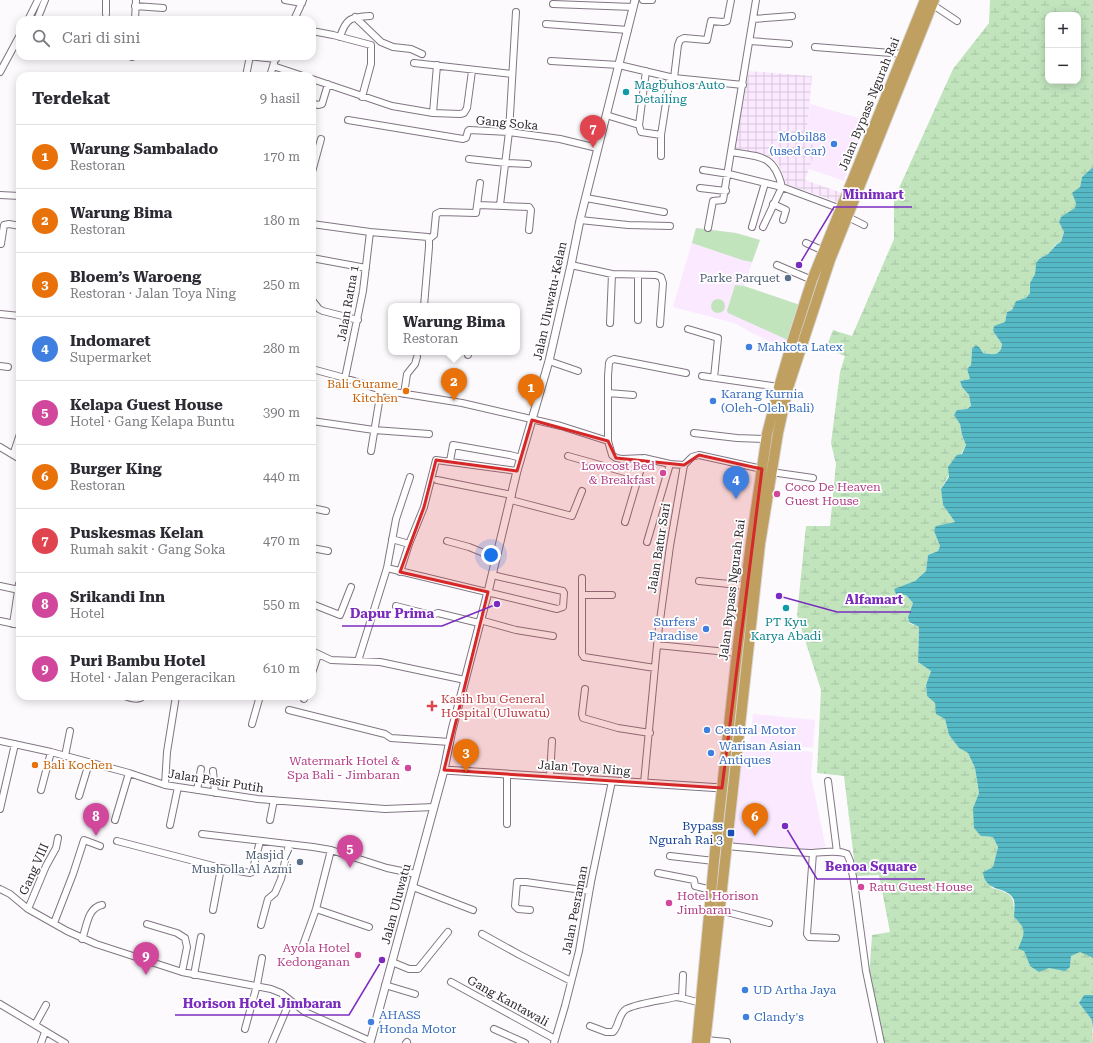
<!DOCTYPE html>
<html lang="id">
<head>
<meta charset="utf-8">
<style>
	:root { --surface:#fff; --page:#f7f7f7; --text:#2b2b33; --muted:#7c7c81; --line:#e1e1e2; --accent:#5346bd }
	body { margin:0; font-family:"Roboto Serif",serif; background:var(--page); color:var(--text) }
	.controls { position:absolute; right:12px; top:12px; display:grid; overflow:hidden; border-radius:8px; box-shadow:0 2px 10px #0003 }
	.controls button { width:36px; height:36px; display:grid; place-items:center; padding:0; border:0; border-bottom:1px solid var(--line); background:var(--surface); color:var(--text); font:20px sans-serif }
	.you { position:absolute; left:491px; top:555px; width:14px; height:14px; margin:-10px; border:3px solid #fff; border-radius:50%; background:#1a73e8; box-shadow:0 0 0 6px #1a73e833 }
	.badge { display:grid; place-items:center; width:26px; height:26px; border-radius:50%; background:var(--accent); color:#fff; font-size:13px; font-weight:700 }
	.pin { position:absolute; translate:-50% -33px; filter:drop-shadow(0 1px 2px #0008) }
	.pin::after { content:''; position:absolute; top:21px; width:14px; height:12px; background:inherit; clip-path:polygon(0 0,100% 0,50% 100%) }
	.popup { position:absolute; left:388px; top:303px; width:132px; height:52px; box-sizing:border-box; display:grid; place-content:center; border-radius:8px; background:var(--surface); filter:drop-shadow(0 1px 3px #0005); font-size:13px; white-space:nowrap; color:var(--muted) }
	.popup b { font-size:15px; color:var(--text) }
	.popup::after { content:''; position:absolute; left:50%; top:100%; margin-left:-8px; border:8px solid transparent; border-top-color:var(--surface) }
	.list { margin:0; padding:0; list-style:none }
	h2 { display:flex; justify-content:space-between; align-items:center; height:52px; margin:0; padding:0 16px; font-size:17px }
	h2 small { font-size:13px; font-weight:400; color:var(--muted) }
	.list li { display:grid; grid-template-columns:26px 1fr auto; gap:12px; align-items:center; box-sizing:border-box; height:64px; padding:0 16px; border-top:1px solid var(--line) }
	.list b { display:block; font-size:15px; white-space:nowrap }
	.list p { margin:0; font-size:13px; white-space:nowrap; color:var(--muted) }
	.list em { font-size:13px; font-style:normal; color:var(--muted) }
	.icon { flex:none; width:22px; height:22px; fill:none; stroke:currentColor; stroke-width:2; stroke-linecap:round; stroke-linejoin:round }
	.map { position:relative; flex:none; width:1093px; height:1043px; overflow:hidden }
	.search { position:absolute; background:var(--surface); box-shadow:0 2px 10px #0003; left:16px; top:16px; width:300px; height:44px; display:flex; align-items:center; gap:10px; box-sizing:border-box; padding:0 14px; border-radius:12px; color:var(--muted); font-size:15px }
	.panel { position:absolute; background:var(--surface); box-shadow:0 2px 10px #0003; left:16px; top:72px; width:300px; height:628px; border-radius:12px }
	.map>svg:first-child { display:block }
	.built { fill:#fbe9ff }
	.industrial { fill:url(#industrial-grid) }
	.green { fill:#c1e4bd }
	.wetland { fill:url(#wetland-marsh); fill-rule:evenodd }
	.water { fill:url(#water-rules) }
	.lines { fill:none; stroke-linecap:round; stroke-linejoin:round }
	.minor-casing { stroke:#817683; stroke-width:8 }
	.tertiary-casing { stroke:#817683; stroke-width:9 }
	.trunk-casing { stroke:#d9d8d9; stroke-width:12 }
	.minor { stroke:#fff; stroke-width:6 }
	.tertiary { stroke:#fff; stroke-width:7 }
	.trunk { stroke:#c0a060; stroke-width:10 }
	.marked { fill:#d62828; fill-opacity:0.2; stroke:#d62828; stroke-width:3; stroke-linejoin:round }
	.culture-dot { fill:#0f9aa8; stroke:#fff; stroke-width:1.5 }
	.shop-dot { fill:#3f7fe0; stroke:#fff; stroke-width:1.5 }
	.service-dot { fill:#5c6f8a; stroke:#fff; stroke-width:1.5 }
	.food-dot { fill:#e8710a; stroke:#fff; stroke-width:1.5 }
	.hotel-dot { fill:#d1479c; stroke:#fff; stroke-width:1.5 }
	.health-dot { fill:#e0444e; stroke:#fff; stroke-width:1.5 }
	.transit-dot { fill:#1a4fb4; stroke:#fff; stroke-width:1.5 }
	.labels { text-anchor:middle; stroke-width:3.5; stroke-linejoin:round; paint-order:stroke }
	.culture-label { font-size:12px; fill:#0d838f; stroke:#fff; text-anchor:start }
	.street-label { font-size:12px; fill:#2d282e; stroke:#fff }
	.shop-label { font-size:12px; fill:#366cbe; stroke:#fff; text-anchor:start }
	.service-label { font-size:12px; fill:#4e5e75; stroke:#fff; text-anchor:end }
	.food-label { font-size:12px; fill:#c56008; stroke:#fff; text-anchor:end }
	.hotel-label { font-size:12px; fill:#b23c85; stroke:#fff; text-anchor:end }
	.health-label { font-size:12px; fill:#be3a42; stroke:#fff; text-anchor:start }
	.transit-label { font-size:12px; fill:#164399; stroke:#fff; text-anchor:end }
	.leader { fill:none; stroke:#7b2cbf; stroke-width:1.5 }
	.callout-dot { fill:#7b2cbf; stroke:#fff; stroke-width:1.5 }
	.callout-label { font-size:13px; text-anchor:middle; font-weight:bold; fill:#7b2cbf; stroke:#fff; stroke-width:3.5; stroke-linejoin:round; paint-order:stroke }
</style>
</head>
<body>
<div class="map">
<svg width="1093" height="1043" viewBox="0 0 1093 1043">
	<defs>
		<pattern id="industrial-grid" width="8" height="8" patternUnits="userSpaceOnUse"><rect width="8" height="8" fill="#fbe9ff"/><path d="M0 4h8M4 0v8" fill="none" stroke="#d7c8db"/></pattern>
		<pattern id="wetland-marsh" width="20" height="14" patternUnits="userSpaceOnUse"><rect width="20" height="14" fill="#c1e4bd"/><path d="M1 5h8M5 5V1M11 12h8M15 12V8" fill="none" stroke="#a6c4a3"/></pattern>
		<pattern id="water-rules" width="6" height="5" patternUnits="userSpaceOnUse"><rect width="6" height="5" fill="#56b9c6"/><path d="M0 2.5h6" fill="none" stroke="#4896a1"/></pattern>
	</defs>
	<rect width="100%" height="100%" fill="#fdfafd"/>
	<path class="built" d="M 810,104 L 865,120 L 844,181 L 809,169 L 817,146 L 806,142 Z
		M 696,228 L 736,233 L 760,240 L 744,286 L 800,305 L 788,350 L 752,333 L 734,323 L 673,307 Z
		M 753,714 L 815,720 L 813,748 L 750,742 Z
		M 743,744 L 813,752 L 811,776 L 826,849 L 800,849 L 800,851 L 732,843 Z"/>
	<path class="industrial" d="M 749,71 L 812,76 L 806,142 L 817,146 L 805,180 L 842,193 L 838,202 L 786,184 L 779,165 L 775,160 L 768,156 L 734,150 Z"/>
	<path class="green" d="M 696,228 L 736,233 L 760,240 L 752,262 L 742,260 L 692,243 Z
		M 735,285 L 744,286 L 800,305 L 790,341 L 728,313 L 727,311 Z
		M711 306a7 7 0 1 1 14 0a7 7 0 1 1-14 0Z"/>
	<path class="wetland" d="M 990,0 L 1093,0 L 1093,167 L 1082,177 L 1075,208 L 1059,222 L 1064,232 L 1061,242 L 1056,244 L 1048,254 L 1039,259 L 1036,263 L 1035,274 L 1030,283 L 1030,293 L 1026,298 L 1016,301 L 1012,310 L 1007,312 L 1005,322 L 993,331 L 1002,344 C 1001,356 993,355 983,353 L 980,348 L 972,349 L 971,365 L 967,369 L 970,379 L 960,381 L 962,387 L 969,395 L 971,406 L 967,409 L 957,410 L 962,435 L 966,445 L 941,489 L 943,505 L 955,522 L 934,531 L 940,546 L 938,551 L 928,555 L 926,571 L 915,581 L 906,595 L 913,603 L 908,617 L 909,623 L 919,627 L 918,662 L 931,671 L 926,685 L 927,696 L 935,703 L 937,714 L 945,719 L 949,735 L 959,748 L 968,753 L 975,768 L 979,793 L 973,808 L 981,836 L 993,837 L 998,847 L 993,867 L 983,872 L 992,888 C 1013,894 1014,895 1014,917 L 1022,924 L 1025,935 L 1024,951 L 1030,966 L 1049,968 L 1070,967 L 1071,956 L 1080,951 L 1093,958 L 1093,995 L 1084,995 L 1079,1003 L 1092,1020 L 1093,1043 L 882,1043 L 869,977 L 872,935 L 890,932 L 879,875 L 856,876 L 844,776 L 817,773 L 821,690 L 797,615 L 806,526 L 830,526 L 836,464 L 831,443 L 840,372 L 845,356 L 826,348 L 833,330 L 852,336 L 894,239 L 894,199 L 953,69 L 989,23 ZM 1048,15 L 1078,15 L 1078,81 L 1048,81 Z"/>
	<path class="water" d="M 1093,167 L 1093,958 L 1080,952 L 1071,956 L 1070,967 L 1065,971 L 1049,968 L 1039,972 L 1030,966 L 1024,951 L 1018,949 C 1025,933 1027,929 1014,917 C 1014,912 1015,905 1014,900 C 1008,885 985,894 983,872 L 993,867 L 998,847 L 993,837 L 981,836 L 974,828 L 973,808 L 979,793 L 975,768 L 968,753 L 959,748 L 949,735 L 945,719 L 936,714 L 935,703 L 927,696 L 926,685 L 931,671 L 918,662 L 919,627 L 909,622 L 908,617 L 913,603 L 906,595 L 896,594 L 894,589 L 915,581 L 926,571 L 928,555 L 938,551 L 940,546 L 934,531 L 936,526 L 955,522 L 943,505 L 941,489 L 949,477 L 948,467 L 957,455 L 962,454 L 966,445 L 962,435 L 960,424 L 954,415 L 957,410 L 967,409 L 971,406 L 969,395 L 962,387 L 960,381 L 970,379 L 967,369 L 971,365 L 972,349 L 976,345 L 980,348 L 983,353 C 993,355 1001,356 1002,344 L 993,331 L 994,326 L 1005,322 L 1007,312 L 1012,310 L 1016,301 L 1026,298 L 1030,293 L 1030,283 L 1035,274 L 1036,263 L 1039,259 L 1048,254 L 1057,244 L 1061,242 L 1064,232 L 1059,222 L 1061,217 L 1075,208 L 1076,203 L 1072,193 L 1080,187 L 1082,177 Z
		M 1084,995 L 1093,995 L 1093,1030 L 1092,1020 L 1079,1003 Z"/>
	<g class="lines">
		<defs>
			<path id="minor" d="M 106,0 L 106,14
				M 285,0 L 302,3
				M 643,0 L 652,0
				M 553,4 L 633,7
				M 933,5 L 957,21
				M 135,6 L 163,8
				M 355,17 L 381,42 L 393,47 L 411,49 L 422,54
				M 753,19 L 792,16
				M 28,20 L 38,0
				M 37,20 L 45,0
				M 135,20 L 136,0
				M 294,20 L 303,0
				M 546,24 L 628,30
				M 312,31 L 333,35 L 371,45 L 371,64 L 362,97
				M 340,37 C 346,18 351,17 370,16
				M 750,41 L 789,44
				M 815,47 L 904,54
				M 248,56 L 276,59
				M 132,57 L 132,56
				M 551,61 L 619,65 L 674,78 L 743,85
				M 414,63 L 512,74
				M 273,66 L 303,76
				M 646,71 L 639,125 L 641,132 L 661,135 L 661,156
				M 0,72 L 20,35
				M 246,76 L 250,56
				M 270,76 L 274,63
				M 674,78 L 678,45 L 680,40 L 684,38 L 707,40 L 711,21 L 723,22 L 727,21 L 731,0
				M 312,79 L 392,106 L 433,113 L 460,114 L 464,113 L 467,108 L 472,71
				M 312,103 L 318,105 L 322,104 L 328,84
				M 433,113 L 437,65
				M 606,115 L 639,125
				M 348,120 L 463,139 L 466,138 L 468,131 L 469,130 L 509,132 L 560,139 L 597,148
				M 661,135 L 670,77
				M 731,152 C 760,157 774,154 782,187 L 763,227
				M 469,159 L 506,163 L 528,164
				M 703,170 L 729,174 L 782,187 L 841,209
				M 312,172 L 321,139
				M 700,188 L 726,191
				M 0,195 L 20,196
				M 586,198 L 664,212
				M 773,204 L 786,210 L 783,220
				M 478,205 L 529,207 L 531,210 L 529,230
				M 500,205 L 509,132 L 516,12
				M 848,217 L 864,225
				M 580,220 L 628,225 L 670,226
				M 312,224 L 370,232 L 428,237 L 429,241 L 429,247 L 424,306
				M 752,227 L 765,183
				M 708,228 L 713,201 L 723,200 L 756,0
				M 429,239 L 434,235 L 436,214 L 440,212 L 476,213 L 480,183
				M 806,243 L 824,251
				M 1,244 L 4,225 L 9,224 L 20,226
				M 312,258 L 366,268
				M 571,265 L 612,274 L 656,275 L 661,277 L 663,283 L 660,324
				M 777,265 L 812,280
				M 312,300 L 319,309 L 323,311 L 358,320
				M 0,314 L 20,316
				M 638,320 L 638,275
				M 610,323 L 612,274
				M 688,329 L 718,338 L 714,378
				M 468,355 L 469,352
				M 549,361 L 578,371
				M 0,366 L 8,367
				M 312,369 L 345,378 L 381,390 L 462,403 L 561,426 L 608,441
				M 702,376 L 779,387
				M 345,378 L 363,291 L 370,232
				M 608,393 L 633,395
				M 404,394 L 407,374 L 415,364 L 417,357
				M 312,421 L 374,430 L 429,434
				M 694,433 L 737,438 L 766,439
				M 0,447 L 20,459
				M 371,451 L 381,390
				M 13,455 L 20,434
				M 568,456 L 639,476
				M 450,461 L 453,445 L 510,455 L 521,458
				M 684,465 L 670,464 L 644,458 L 622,459 L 616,458 L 612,455 L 608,441 L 608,376 L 609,363 L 610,361 L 614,359 L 686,373
				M 771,472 L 813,478
				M 437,480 L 512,495
				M 511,500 L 572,516 L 582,491
				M 312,508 L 326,511
				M 625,522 L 644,458
				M 392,539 L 409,544
				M 447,541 L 469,547 L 496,558
				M 647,542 L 670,464
				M 312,548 L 328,551
				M 387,568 L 557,609 L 563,607 L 564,593 L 563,591 L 492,575
				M 400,572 L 409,544 L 424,507 L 436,460 L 517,471
				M 582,578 L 582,654 L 584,657 L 655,668
				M 699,581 L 739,585 L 745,588
				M 0,586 L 19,590
				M 582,595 L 612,595
				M 312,604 L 340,615 L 351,587
				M 396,606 L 431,615 L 438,613 L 479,623
				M 480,620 L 516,630 L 553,636
				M 0,621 L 20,625
				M 13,624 L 19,584
				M 657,645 L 737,653
				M 312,651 L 331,660 L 380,662 L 465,680
				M 358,661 L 387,568 L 396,519 L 410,477
				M 312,673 L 318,655
				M 585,689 L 582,714 L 583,718 L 618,728 L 650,733
				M 124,696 C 130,698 139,701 143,696
				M 304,699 L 305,696
				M 289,710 L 385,734 L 391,738 L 450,742
				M 252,724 L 260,696
				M 0,741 L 51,752 L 129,773 L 165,785 L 258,799 L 385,809 L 434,807
				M 65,756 L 70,731
				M 213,771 L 215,793
				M 550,777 L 552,741
				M 828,781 L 837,852
				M 644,783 L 658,635 L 670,546 L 684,465 L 692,457 L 699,455 L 762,469
				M 165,785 L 167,752 L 176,696
				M 41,790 L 51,752
				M 197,790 L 201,769
				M 79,796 L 89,763
				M 0,809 L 15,744
				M 115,820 L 129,773
				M 270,820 L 274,800
				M 507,824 L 507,774
				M 170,825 L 178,787
				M 202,834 L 313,847 L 331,850 L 387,868 L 416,874
				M 117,841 L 221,868 L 250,873 L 252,872 L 253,869 L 260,841
				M 726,846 C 754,848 782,852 810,853 C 822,853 836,849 847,854 L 850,861 L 854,882 L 866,971 L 881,1043
				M 813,853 L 807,934 L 809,937 L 836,938
				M 670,856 L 714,861
				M 658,873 L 694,880 L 695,886 L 712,890
				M 413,887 L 473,910
				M 0,889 L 10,894 L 28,909 L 67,931 L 96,944 L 182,972 L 271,989 L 281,993 L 305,1012 L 370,1041
				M 28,909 L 46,866 L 56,848 L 58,838
				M 316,909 L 369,927
				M 213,910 L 221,868
				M 530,910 L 518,909 L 515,906 L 517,882 L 526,882 L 589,891
				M 719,910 L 769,923
				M 54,923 L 73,874 L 84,840 L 100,846
				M 147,924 L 177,933 L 185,938 L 187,947 L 182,972
				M 261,925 L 268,899 L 275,893 L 281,879 L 289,844
				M 482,934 L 520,955 L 571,981
				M 82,939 C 87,927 87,908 102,905
				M 303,945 L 316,909 L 331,850
				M 392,962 L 409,969 L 418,969 L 448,932
				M 194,975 L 201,937
				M 683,975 L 682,998 L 701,1003
				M 451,982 L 555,1039
				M 385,985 L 415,994
				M 0,1004 L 65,1043
				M 35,1025 L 46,1005
				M 590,1026 L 606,1032 L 613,1032 C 619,1026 618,1016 625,1010 C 632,1004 665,1000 676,997 L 682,998
				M 245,1029 L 257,985 L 262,958
				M 494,1029 L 525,1043
				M 706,1040 L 727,1042
				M 41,1043 L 45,1032
				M 272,1043 L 290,1001
				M 406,1043 L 407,1042
				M 554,1043 L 565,1006 L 579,951 L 591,882 L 612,781"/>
			<path id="tertiary" d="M 444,770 L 722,788
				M 370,1043 L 444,770 L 452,730 L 488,592 L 517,471 L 549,361 L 571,265 L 580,220 L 635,0"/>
			<path id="trunk" d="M 697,1043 L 714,861 L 737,653 L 751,543 L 767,434 L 779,387 L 793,339 L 812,280 L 925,0
				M 705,1043 L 760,544 L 778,433 L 788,388 L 830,260 L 934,0"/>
		</defs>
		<use href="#minor" class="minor-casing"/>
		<use href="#tertiary" class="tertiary-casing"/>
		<use href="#trunk" class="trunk-casing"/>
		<use href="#minor" class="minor"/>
		<use href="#tertiary" class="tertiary"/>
		<use href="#trunk" class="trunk"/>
	</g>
	<path class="marked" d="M 532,420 L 608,441 L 616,458 L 684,465 L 699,455 L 762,469 L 722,788 L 444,770 L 488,592 L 400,572 L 424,507 L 436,460 L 517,471 Z"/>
	<g class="culture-dot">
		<circle cx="626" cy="92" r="4"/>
		<circle cx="786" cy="608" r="4"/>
	</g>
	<g class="shop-dot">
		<circle cx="834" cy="144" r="4"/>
		<circle cx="749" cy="347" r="4"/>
		<circle cx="713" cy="401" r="4"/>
		<circle cx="706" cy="629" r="4"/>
		<circle cx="707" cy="730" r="4"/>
		<circle cx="711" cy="753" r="4"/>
		<circle cx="745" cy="990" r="4"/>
		<circle cx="746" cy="1017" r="4"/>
		<circle cx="371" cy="1022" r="4"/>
	</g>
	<g class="service-dot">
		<circle cx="788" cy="278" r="4"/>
		<circle cx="300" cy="862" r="4"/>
	</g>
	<g class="food-dot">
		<circle cx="406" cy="391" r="4"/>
		<circle cx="35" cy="765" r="4"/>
	</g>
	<g class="hotel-dot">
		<circle cx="663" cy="473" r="4"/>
		<circle cx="777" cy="494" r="4"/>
		<circle cx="408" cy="768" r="4"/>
		<circle cx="861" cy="887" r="4"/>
		<circle cx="669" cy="903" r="4"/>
		<circle cx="358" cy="955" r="4"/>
	</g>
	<path class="health-dot" d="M430 700h4v4h4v4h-4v4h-4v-4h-4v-4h4z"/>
	<rect class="transit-dot" x="727" y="829" width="8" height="8" rx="2"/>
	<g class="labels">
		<g class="culture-label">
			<text x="634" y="89">Magbuhos Auto<tspan x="634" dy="14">Detailing</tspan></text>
			<text x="786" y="626" text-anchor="middle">PT Kyu<tspan x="786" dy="14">Karya Abadi</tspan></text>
		</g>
		<g class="street-label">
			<text transform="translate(869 104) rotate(-68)" y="4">Jalan Bypass Ngurah Rai</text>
			<text transform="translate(507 123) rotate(5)" y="4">Gang Soka</text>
			<text transform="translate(550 301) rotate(-78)" y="4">Jalan Uluwatu-Kelan</text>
			<text transform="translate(348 303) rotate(-80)" y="4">Jalan Ratna 1</text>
			<text transform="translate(659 548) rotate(-81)" y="4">Jalan Batur Sari</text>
			<text transform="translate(732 590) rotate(-83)" y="4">Jalan Bypass Ngurah Rai</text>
			<text transform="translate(584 768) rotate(4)" y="4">Jalan Toya Ning</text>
			<text transform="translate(216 781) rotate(9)" y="4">Jalan Pasir Putih</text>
			<text transform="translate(34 869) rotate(-66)" y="4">Gang VIII</text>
			<text transform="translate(396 904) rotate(-75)" y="4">Jalan Uluwatu</text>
			<text transform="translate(575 910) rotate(-79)" y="4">Jalan Pesraman</text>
			<text transform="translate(508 1001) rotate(29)" y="4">Gang Kantawali</text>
		</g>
		<g class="shop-label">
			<text x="826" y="141" text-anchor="end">Mobil88<tspan x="826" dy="14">(used car)</tspan></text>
			<text x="757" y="351">Mahkota Latex</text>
			<text x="721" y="398">Karang Kurnia<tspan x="721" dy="14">(Oleh-Oleh Bali)</tspan></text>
			<text x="698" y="626" text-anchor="end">Surfers'<tspan x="698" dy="14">Paradise</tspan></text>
			<text x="715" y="734">Central Motor</text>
			<text x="719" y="750">Warisan Asian<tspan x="719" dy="14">Antiques</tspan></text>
			<text x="753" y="994">UD Artha Jaya</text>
			<text x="379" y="1019">AHASS<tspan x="379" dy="14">Honda Motor</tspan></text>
			<text x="754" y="1021">Clandy's</text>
		</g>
		<g class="service-label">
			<text x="780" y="282">Parke Parquet</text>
			<text x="292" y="859">Masjid /<tspan x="292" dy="14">Musholla Al Azmi</tspan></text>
		</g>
		<g class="food-label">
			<text x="398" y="388">Bali Gurame<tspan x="398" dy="14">Kitchen</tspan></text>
			<text x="43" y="769" text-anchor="start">Bali Kochen</text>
		</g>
		<g class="hotel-label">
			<text x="655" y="470">Lowcost Bed<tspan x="655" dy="14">&amp; Breakfast</tspan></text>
			<text x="785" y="491" text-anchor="start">Coco De Heaven<tspan x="785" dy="14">Guest House</tspan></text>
			<text x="400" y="765">Watermark Hotel &amp;<tspan x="400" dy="14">Spa Bali - Jimbaran</tspan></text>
			<text x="869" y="891" text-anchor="start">Ratu Guest House</text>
			<text x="677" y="900" text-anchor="start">Hotel Horison<tspan x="677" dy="14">Jimbaran</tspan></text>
			<text x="350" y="952">Ayola Hotel<tspan x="350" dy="14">Kedonganan</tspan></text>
		</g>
		<g class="health-label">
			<text x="441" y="703">Kasih Ibu General<tspan x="441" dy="14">Hospital (Uluwatu)</tspan></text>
		</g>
		<g class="transit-label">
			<text x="723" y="830">Bypass<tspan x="723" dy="14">Ngurah Rai 3</tspan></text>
		</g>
	</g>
	<path class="leader" d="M799 265L834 207H912M779 596L837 612H911M497 604L442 626H342M785 826L817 879H925M382 960L349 1015H175"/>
	<g class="callout-dot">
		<circle cx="799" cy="265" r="4"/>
		<circle cx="779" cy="596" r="4"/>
		<circle cx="497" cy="604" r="4"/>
		<circle cx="785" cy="826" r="4"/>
		<circle cx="382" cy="960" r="4"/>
	</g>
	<g class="callout-label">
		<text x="873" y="199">Minimart</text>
		<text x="874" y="604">Alfamart</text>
		<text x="392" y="618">Dapur Prima</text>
		<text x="871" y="871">Benoa Square</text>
		<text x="262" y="1008">Horison Hotel Jimbaran</text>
	</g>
</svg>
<div class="controls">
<button>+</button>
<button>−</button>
</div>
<div class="you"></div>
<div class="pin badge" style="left:531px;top:407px;background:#e8710a">1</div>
<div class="pin badge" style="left:454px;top:401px;background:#e8710a">2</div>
<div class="popup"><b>Warung Bima</b>Restoran</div>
<div class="pin badge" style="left:466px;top:772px;background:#e8710a">3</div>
<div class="pin badge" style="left:736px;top:499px;background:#3f7fe0">4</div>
<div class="pin badge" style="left:350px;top:868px;background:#d1479c">5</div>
<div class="pin badge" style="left:755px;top:836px;background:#e8710a">6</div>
<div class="pin badge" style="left:593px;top:148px;background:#e0444e">7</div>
<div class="pin badge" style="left:96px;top:836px;background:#d1479c">8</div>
<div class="pin badge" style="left:146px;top:975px;background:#d1479c">9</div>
<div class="search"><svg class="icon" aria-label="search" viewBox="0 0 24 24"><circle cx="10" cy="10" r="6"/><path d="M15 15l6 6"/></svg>Cari di sini</div>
<section class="panel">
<h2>Terdekat<small>9 hasil</small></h2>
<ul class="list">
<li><span class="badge" style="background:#e8710a">1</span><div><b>Warung Sambalado</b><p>Restoran</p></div><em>170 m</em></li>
<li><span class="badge" style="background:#e8710a">2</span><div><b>Warung Bima</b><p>Restoran</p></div><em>180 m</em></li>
<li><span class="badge" style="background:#e8710a">3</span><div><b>Bloem’s Waroeng</b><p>Restoran · Jalan Toya Ning</p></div><em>250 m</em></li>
<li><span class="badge" style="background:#3f7fe0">4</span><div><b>Indomaret</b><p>Supermarket</p></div><em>280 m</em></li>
<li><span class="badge" style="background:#d1479c">5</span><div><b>Kelapa Guest House</b><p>Hotel · Gang Kelapa Buntu</p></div><em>390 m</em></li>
<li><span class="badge" style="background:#e8710a">6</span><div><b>Burger King</b><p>Restoran</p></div><em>440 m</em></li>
<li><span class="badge" style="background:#e0444e">7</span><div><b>Puskesmas Kelan</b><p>Rumah sakit · Gang Soka</p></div><em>470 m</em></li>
<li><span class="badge" style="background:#d1479c">8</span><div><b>Srikandi Inn</b><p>Hotel</p></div><em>550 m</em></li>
<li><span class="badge" style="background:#d1479c">9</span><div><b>Puri Bambu Hotel</b><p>Hotel · Jalan Pengeracikan</p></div><em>610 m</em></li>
</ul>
</section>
</div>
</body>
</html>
